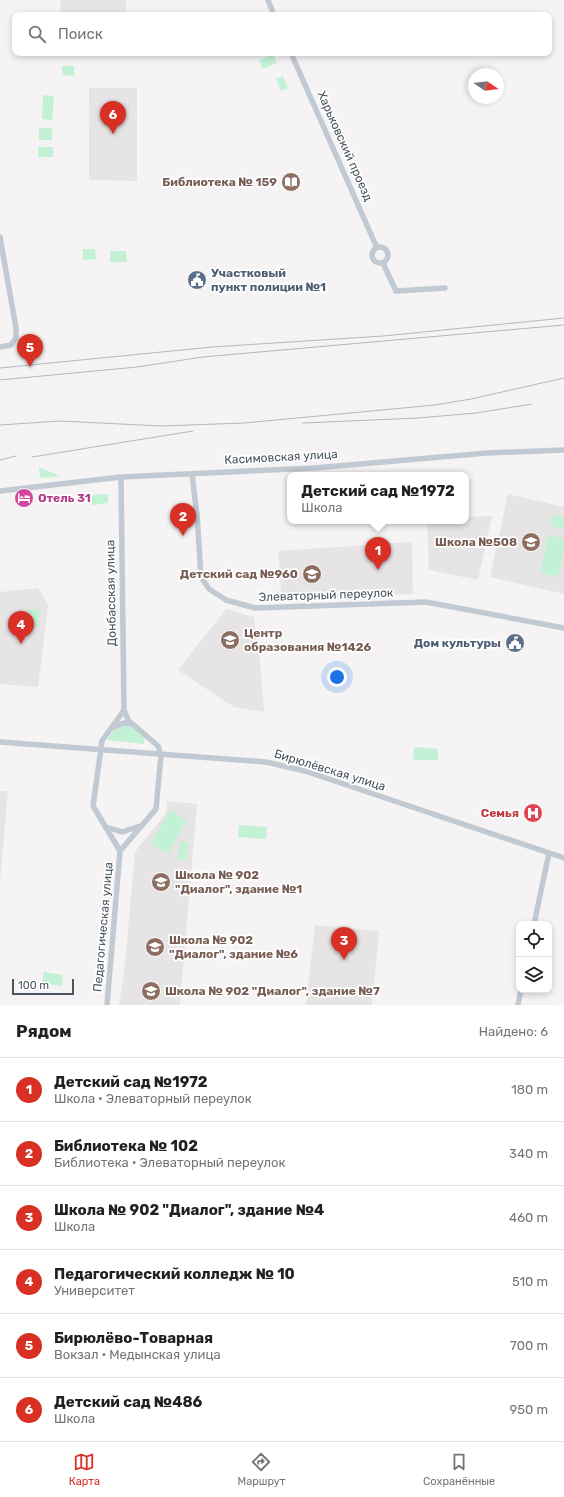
<!DOCTYPE html>
<html lang="ru">
<head>
<meta charset="utf-8">
<style>
	:root { --surface:#fff; --page:#f2f2f2; --text:#202124; --muted:#757577; --line:#e0e0e0; --accent:#d93025 }
	body { margin:0; font-family:Rubik,sans-serif; background:var(--page); color:var(--text) }
	.controls { position:absolute; right:12px; bottom:12px; display:grid; overflow:hidden; border-radius:8px; box-shadow:0 2px 6px #0003 }
	.controls button { width:36px; height:36px; display:grid; place-items:center; padding:0; border:0; border-bottom:1px solid var(--line); background:var(--surface); color:var(--text); font:20px sans-serif }
	.compass { position:absolute; left:468px; top:68px; width:36px; height:36px; border-radius:50%; background:var(--surface); box-shadow:0 2px 6px #0003; rotate:103deg }
	.scale { position:absolute; left:12px; bottom:10px; width:62px; box-sizing:border-box; padding-left:4px; border:2px solid #4a5661; border-top:0; font-size:11px; line-height:14px; white-space:nowrap; color:#4a5661; -webkit-text-stroke:3px #fff; paint-order:stroke }
	.you { position:absolute; left:337px; top:677px; width:14px; height:14px; margin:-10px; border:3px solid #fff; border-radius:50%; background:#1a73e8; box-shadow:0 0 0 6px #1a73e833 }
	.badge { display:grid; place-items:center; width:26px; height:26px; border-radius:50%; background:var(--accent); color:#fff; font-size:13px; font-weight:700 }
	.pin { position:absolute; translate:-50% -33px; filter:drop-shadow(0 1px 2px #0008) }
	.pin::after { content:''; position:absolute; top:21px; width:14px; height:12px; background:inherit; clip-path:polygon(0 0,100% 0,50% 100%) }
	.popup { position:absolute; left:287px; top:472px; width:182px; height:52px; box-sizing:border-box; display:grid; place-content:center; border-radius:8px; background:var(--surface); filter:drop-shadow(0 1px 3px #0005); font-size:13px; white-space:nowrap; color:var(--muted) }
	.popup b { font-size:15px; color:var(--text) }
	.popup::after { content:''; position:absolute; left:50%; top:100%; margin-left:-8px; border:8px solid transparent; border-top-color:var(--surface) }
	.list { margin:0; padding:0; list-style:none }
	h2 { display:flex; justify-content:space-between; align-items:center; height:52px; margin:0; padding:0 16px; font-size:17px }
	h2 small { font-size:13px; font-weight:400; color:var(--muted) }
	.list li { display:grid; grid-template-columns:26px 1fr auto; gap:12px; align-items:center; box-sizing:border-box; height:64px; padding:0 16px; border-top:1px solid var(--line) }
	.list b { display:block; font-size:15px; white-space:nowrap }
	.list p { margin:0; font-size:13px; white-space:nowrap; color:var(--muted) }
	.list em { font-size:13px; font-style:normal; color:var(--muted) }
	.icon { flex:none; width:22px; height:22px; fill:none; stroke:currentColor; stroke-width:2; stroke-linecap:round; stroke-linejoin:round }
	.map { position:relative; flex:none; width:564px; height:1005px; overflow:hidden }
	.search { position:absolute; background:var(--surface); box-shadow:0 2px 6px #0003; left:12px; right:12px; top:12px; height:44px; display:flex; align-items:center; gap:10px; box-sizing:border-box; padding:0 14px; border-radius:8px; color:var(--muted); font-size:15px }
	.sheet { height:436px; background:var(--surface) }
	nav { display:flex; justify-content:space-around; align-items:center; box-sizing:border-box; height:56px; border-top:1px solid var(--line); background:var(--surface); font-size:11px; color:var(--muted) }
	nav a { display:grid; justify-items:center; gap:2px }
	nav .on { color:var(--accent) }
	.map>svg:first-child { display:block }
	.education { fill:#e6e4e5 }
	.green { fill:#c3f1d5 }
	.lines { fill:none; stroke-linecap:round; stroke-linejoin:round }
	.minor { stroke:#c1cad2; stroke-width:5.5 }
	.rail { stroke:#b5b8bd; stroke-width:1 }
	.labels { text-anchor:middle; stroke-width:3.5; stroke-linejoin:round; paint-order:stroke }
	.street-label { font-size:12px; fill:#4a5661; stroke:#fff }
	.education-label { font-size:12px; font-weight:bold; fill:#785e54; stroke:#fff; text-anchor:start }
	.service-label { font-size:12px; font-weight:bold; fill:#4e5e75; stroke:#fff; text-anchor:start }
	.hotel-label { font-size:12px; font-weight:bold; fill:#b23c85; stroke:#fff; text-anchor:start }
	.health-label { font-size:12px; font-weight:bold; fill:#be3a42; stroke:#fff; text-anchor:end }
</style>
</head>
<body>
<div class="map">
<svg width="564" height="1005" viewBox="0 0 564 1005">
	<rect width="100%" height="100%" fill="#f5f3f3"/>
	<path class="education" d="M 61,0 L 126,0 L 126,15 L 60,15 Z
		M 89,88 L 137,88 L 137,181 L 89,180 Z
		M 508,494 L 564,507 L 564,594 L 490,577 Z
		M 492,516 L 478,580 L 429,570 L 427,521 L 466,521 L 466,517 Z
		M 412,542 L 413,594 L 346,596 L 282,601 L 278,551 Z
		M 38,588 L 48,605 L 38,687 L 0,684 L 0,592 Z
		M 226,609 L 254,617 L 260,662 L 264,712 L 234,707 L 178,670 Z
		M 0,791 L 8,791 L 0,880 Z
		M 167,801 L 197,804 L 180,1005 L 119,1005 L 124,973 L 135,852 L 166,813 Z
		M 315,925 L 379,931 L 372,1005 L 306,1005 Z"/>
	<path class="green" d="M 273,54 L 277,63 L 263,69 L 259,60 Z
		M 62,66 L 74,66 L 74,76 L 62,75 Z
		M 283,76 L 288,88 L 281,91 L 276,79 Z
		M 43,95 L 54,96 L 52,120 L 42,119 Z
		M 39,128 L 52,128 L 52,140 L 39,140 Z
		M 38,147 L 53,147 L 53,157 L 38,157 Z
		M 83,249 L 95,249 L 96,259 L 83,260 Z
		M 110,251 L 126,251 L 127,262 L 110,262 Z
		M 39,467 L 60,476 L 40,478 Z
		M 108,494 L 108,503 L 92,505 L 92,495 Z
		M 553,515 L 564,518 L 564,529 L 551,526 Z
		M 548,535 L 564,539 L 564,550 L 558,577 L 540,573 Z
		M 39,609 L 39,627 L 29,627 L 29,610 Z
		M 129,724 L 145,738 L 144,744 L 107,740 L 115,728 Z
		M 416,747 L 438,749 L 438,760 L 415,760 L 413,757 L 414,748 Z
		M 170,810 L 187,820 L 168,854 L 151,844 Z
		M 239,825 L 267,827 L 266,839 L 238,837 Z
		M 180,841 L 189,843 L 186,860 L 177,859 Z
		M 44,972 L 63,975 L 62,986 L 42,983 Z"/>
	<g class="lines">
		<path class="minor" d="M 268,0 L 274,15
			M 291,53 L 377,248
			M 0,237 L 16,328 L 16,338 L 11,345 L 0,347
			M372 255a8 8 0 1 1 16 0a8 8 0 1 1-16 0Z
			M 383,263 L 396,291 L 445,288
			M 192,474 L 197,515 L 201,577 L 209,589 L 226,600 L 255,608 L 426,602 L 564,628
			M 0,491 L 121,477 L 314,468 L 487,453 L 564,450
			M 114,727 L 123,723 L 132,724
			M 0,742 L 266,762 L 305,771 L 564,858
			M 106,827 L 122,832 L 140,826
			M 120,851 L 93,806 L 102,741 L 124,710
			M 534,924 L 549,853
			M 107,1005 L 120,851 L 156,809 L 161,755 L 158,746 L 128,720 L 124,710 L 121,477
			M 518,1005 L 521,990"/>
		<path class="rail" d="M 0,368 L 212,347 L 383,336 L 564,318
			M 0,380 L 137,367 L 203,357 L 564,325
			M 303,423 L 418,418 L 476,413 L 532,404
			M 0,425 L 60,421 L 161,426 L 244,423 L 435,405 L 471,399 L 564,378
			M 32,457 L 193,431
			M 0,460 L 16,456"/>
	</g>
	<defs>
		<symbol id="library-disc" viewBox="-11 -11 22 22"><circle r="9.5" fill="#8d6e63" stroke="#fff"/><path d="M-6-4Q-3-5.5-.7-3.5V5Q-3 3-6 4ZM6-4Q3-5.5 .7-3.5V5Q3 3 6 4Z" fill="#fff"/></symbol>
		<symbol id="civic-disc" viewBox="-11 -11 22 22"><circle r="9.5" fill="#5c6f8a" stroke="#fff"/><path d="M-.6-6.5H3V-4.5H.6V-3L4-1V1h2V6H-6V1h2V-1L-.6-3ZM-1.2 2.5V6h2.4V2.5Z" fill="#fff"/></symbol>
		<symbol id="hotel-disc" viewBox="-11 -11 22 22"><circle r="9.5" fill="#d1479c" stroke="#fff"/><path d="M-6-4.5h1.5V1H6V5H4.5V3h-9V5H-6ZM-4 0a1.8 1.8 0 1 1 3.6 0ZM.5 0V-2.5h3Q6-2.5 6 0Z" fill="#fff"/></symbol>
		<symbol id="school-disc" viewBox="-11 -11 22 22"><circle r="9.5" fill="#8d6e63" stroke="#fff"/><path d="M0-5L7-2L0 1L-7-2ZM-4 1L0 2.5L4 1V4Q0 6-4 4Z" fill="#fff"/></symbol>
		<symbol id="hospital-disc" viewBox="-11 -11 22 22"><circle r="9.5" fill="#e0444e" stroke="#fff"/><path d="M-5-5h3v3.5h4V-5h3V5h-3V1.5h-4V5h-3Z" fill="#fff"/></symbol>
	</defs>
	<g fill-rule="evenodd">
		<use href="#library-disc" x="280" y="171" width="22" height="22"/>
		<use href="#civic-disc" x="186" y="269" width="22" height="22"/>
		<use href="#hotel-disc" x="13" y="487" width="22" height="22"/>
		<use href="#school-disc" x="520" y="531" width="22" height="22"/>
		<use href="#school-disc" x="301" y="563" width="22" height="22"/>
		<use href="#school-disc" x="219" y="629" width="22" height="22"/>
		<use href="#civic-disc" x="504" y="632" width="22" height="22"/>
		<use href="#hospital-disc" x="522" y="802" width="22" height="22"/>
		<use href="#school-disc" x="150" y="871" width="22" height="22"/>
		<use href="#school-disc" x="144" y="936" width="22" height="22"/>
		<use href="#school-disc" x="140" y="980" width="22" height="22"/>
	</g>
	<g class="labels">
		<g class="street-label">
			<text transform="translate(345 146) rotate(66)" y="4">Харьковский проезд</text>
			<text transform="translate(281 457) rotate(-3)" y="4">Касимовская улица</text>
			<text transform="translate(111 593) rotate(-91)" y="4">Донбасская улица</text>
			<text transform="translate(326 595) rotate(-2)" y="4">Элеваторный переулок</text>
			<text transform="translate(330 770) rotate(17)" y="4">Бирюлёвская улица</text>
			<text transform="translate(103 927) rotate(-85)" y="4">Педагогическая улица</text>
		</g>
		<g class="education-label">
			<text x="277" y="186" text-anchor="end">Библиотека № 159</text>
			<text x="517" y="546" text-anchor="end">Школа №508</text>
			<text x="298" y="578" text-anchor="end">Детский сад №960</text>
			<text x="244" y="637">Центр<tspan x="244" dy="14">образования №1426</tspan></text>
			<text x="175" y="879">Школа № 902<tspan x="175" dy="14">"Диалог", здание №1</tspan></text>
			<text x="169" y="944">Школа № 902<tspan x="169" dy="14">"Диалог", здание №6</tspan></text>
			<text x="165" y="995">Школа № 902 "Диалог", здание №7</text>
		</g>
		<g class="service-label">
			<text x="211" y="277">Участковый<tspan x="211" dy="14">пункт полиции №1</tspan></text>
			<text x="501" y="647" text-anchor="end">Дом культуры</text>
		</g>
		<g class="hotel-label">
			<text x="38" y="502">Отель 31</text>
		</g>
		<g class="health-label">
			<text x="519" y="817">Семья</text>
		</g>
	</g>
</svg>
<div class="controls">
<button><svg class="icon" aria-label="locate" viewBox="0 0 24 24"><circle cx="12" cy="12" r="6"/><path d="M12 2v4M12 18v4M2 12h4M18 12h4"/></svg></button>
<button><svg class="icon" aria-label="layers" viewBox="0 0 24 24"><path d="M12 4l9 5-9 5-9-5zM3 14l9 5 9-5"/></svg></button>
</div>
<svg class="compass" viewBox="-18 -18 36 36"><path d="M0-13l5 13h-10z" fill="#e53935"/><path d="M0 13l5-13h-10z" fill="#757577"/></svg>
<div class="scale">100 m</div>
<div class="you"></div>
<div class="pin badge" style="left:378px;top:570px">1</div>
<div class="popup"><b>Детский сад №1972</b>Школа</div>
<div class="pin badge" style="left:183px;top:536px">2</div>
<div class="pin badge" style="left:344px;top:960px">3</div>
<div class="pin badge" style="left:21px;top:644px">4</div>
<div class="pin badge" style="left:30px;top:367px">5</div>
<div class="pin badge" style="left:113px;top:134px">6</div>
<div class="search"><svg class="icon" aria-label="search" viewBox="0 0 24 24"><circle cx="10" cy="10" r="6"/><path d="M15 15l6 6"/></svg>Поиск</div>
</div>
<section class="sheet">
<h2>Рядом<small>Найдено: 6</small></h2>
<ul class="list">
<li><span class="badge">1</span><div><b>Детский сад №1972</b><p>Школа · Элеваторный переулок</p></div><em>180 m</em></li>
<li><span class="badge">2</span><div><b>Библиотека № 102</b><p>Библиотека · Элеваторный переулок</p></div><em>340 m</em></li>
<li><span class="badge">3</span><div><b>Школа № 902 &quot;Диалог&quot;, здание №4</b><p>Школа</p></div><em>460 m</em></li>
<li><span class="badge">4</span><div><b>Педагогический колледж № 10</b><p>Университет</p></div><em>510 m</em></li>
<li><span class="badge">5</span><div><b>Бирюлёво-Товарная</b><p>Вокзал · Медынская улица</p></div><em>700 m</em></li>
<li><span class="badge">6</span><div><b>Детский сад №486</b><p>Школа</p></div><em>950 m</em></li>
</ul>
</section>
<nav>
<a class="on"><svg class="icon" aria-label="map" viewBox="0 0 24 24"><path d="M3 6l6-2 6 2 6-2v14l-6 2-6-2-6 2zM9 4v14M15 6v14"/></svg>Карта</a>
<a><svg class="icon" aria-label="directions" viewBox="0 0 24 24"><path d="M12 3l9 9-9 9-9-9zM9 14v-3h6M13 9l2 2-2 2"/></svg>Маршрут</a>
<a><svg class="icon" aria-label="saved" viewBox="0 0 24 24"><path d="M7 4h10v16l-5-4-5 4z"/></svg>Сохранённые</a>
</nav>
</body>
</html>
